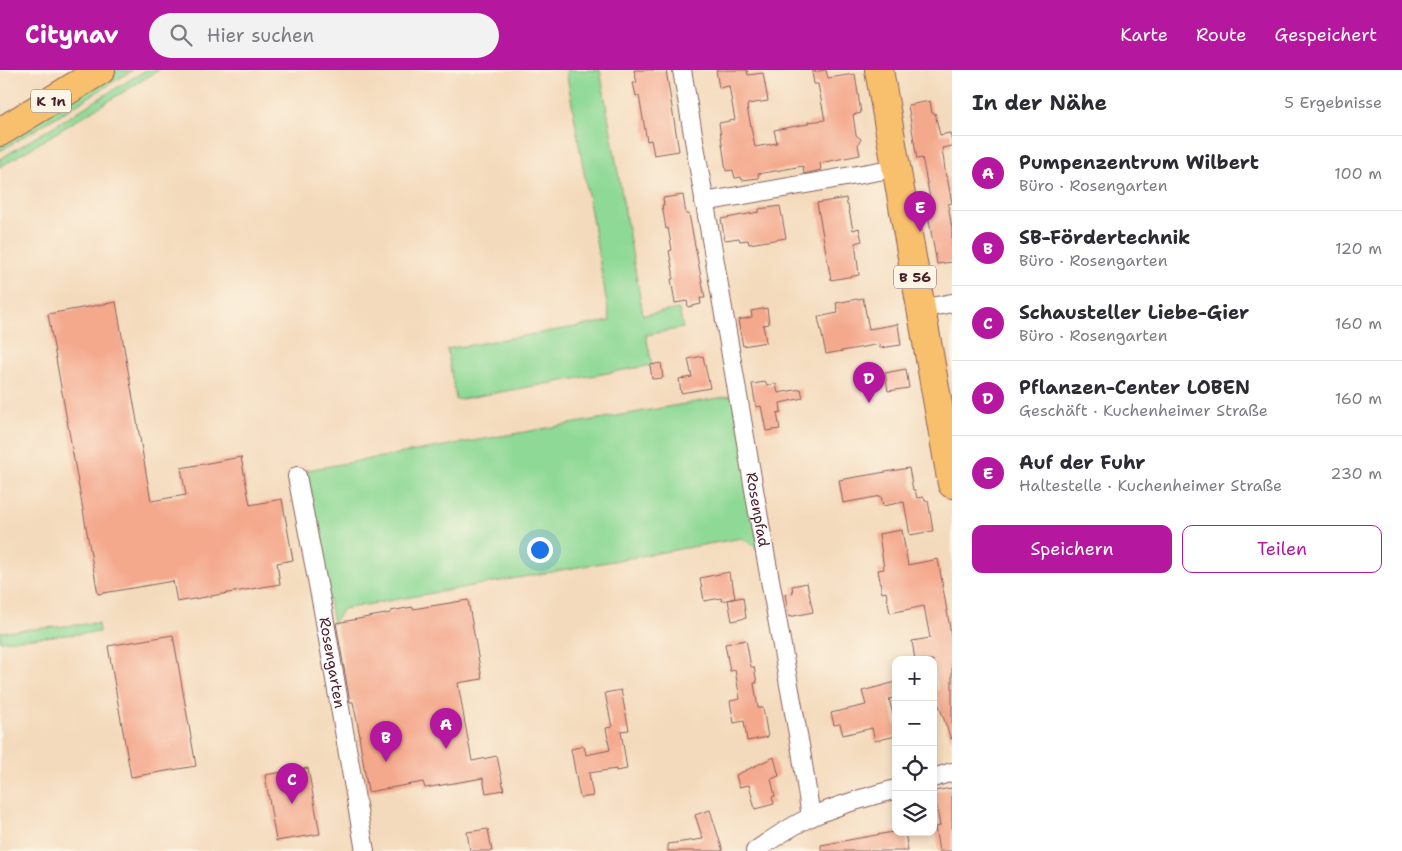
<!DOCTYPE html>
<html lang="de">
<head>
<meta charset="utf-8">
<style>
	:root { --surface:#fff; --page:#f2f2f3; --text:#2b2b33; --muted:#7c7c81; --line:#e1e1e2; --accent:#b5179e }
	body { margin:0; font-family:"Shantell Sans",sans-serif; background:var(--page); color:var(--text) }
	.controls { position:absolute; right:15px; bottom:15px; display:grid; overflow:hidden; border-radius:10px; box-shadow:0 2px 8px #0003 }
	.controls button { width:45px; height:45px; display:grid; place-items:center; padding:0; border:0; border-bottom:1px solid var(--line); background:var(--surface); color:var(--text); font:25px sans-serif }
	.you { position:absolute; left:539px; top:479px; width:18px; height:18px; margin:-12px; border:4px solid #fff; border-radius:50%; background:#1a73e8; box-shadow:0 0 0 8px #1a73e833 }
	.badge { display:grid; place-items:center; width:32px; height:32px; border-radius:50%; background:var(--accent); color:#fff; font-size:16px; font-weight:700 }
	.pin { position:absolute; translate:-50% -41px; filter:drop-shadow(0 1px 2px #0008) }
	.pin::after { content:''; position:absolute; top:26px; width:18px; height:15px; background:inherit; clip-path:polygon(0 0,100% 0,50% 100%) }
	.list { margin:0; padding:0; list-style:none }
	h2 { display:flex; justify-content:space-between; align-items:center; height:65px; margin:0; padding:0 20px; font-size:21px }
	h2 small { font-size:16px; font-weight:400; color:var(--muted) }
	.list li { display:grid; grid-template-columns:32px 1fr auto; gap:15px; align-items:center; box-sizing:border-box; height:75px; padding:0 20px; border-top:1px solid var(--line) }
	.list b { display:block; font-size:19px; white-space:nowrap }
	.list p { margin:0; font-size:16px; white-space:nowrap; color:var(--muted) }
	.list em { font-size:16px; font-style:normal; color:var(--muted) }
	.actions { display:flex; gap:10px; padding:15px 20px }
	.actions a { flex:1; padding:11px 0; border:1px solid var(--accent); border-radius:10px; text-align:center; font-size:18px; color:var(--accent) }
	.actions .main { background:var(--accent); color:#fff }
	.icon { flex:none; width:28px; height:28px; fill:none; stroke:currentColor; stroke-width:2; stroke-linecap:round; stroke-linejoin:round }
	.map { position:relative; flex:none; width:952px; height:781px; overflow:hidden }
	header { display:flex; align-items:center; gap:30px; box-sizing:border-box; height:70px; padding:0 25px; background:var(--accent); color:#fff }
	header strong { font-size:24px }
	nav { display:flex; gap:28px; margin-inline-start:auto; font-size:18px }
	.search { width:350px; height:45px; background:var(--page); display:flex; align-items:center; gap:12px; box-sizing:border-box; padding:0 18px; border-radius:28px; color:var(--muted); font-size:19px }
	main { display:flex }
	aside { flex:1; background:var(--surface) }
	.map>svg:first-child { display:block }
	.green { fill:#8ed995; stroke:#6c7c60 }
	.building { fill:#f4a88c }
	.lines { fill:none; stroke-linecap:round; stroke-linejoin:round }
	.minor-casing { stroke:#86605e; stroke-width:20 }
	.primary-casing { stroke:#86605e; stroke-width:30 }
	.minor { stroke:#fff; stroke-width:18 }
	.primary { stroke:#f8bf6c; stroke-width:28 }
	.labels { text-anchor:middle; stroke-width:4; stroke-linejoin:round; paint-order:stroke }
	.shield { fill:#fcf5e5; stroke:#7f5f63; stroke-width:1 }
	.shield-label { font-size:14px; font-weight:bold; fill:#4a1f2b }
	.street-label { font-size:15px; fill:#4a1f2b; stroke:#fcf5e5 }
</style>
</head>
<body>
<header>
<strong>Citynav</strong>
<div class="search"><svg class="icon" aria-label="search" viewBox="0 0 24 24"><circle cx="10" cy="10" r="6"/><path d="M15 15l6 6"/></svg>Hier suchen</div>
<nav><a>Karte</a><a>Route</a><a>Gespeichert</a></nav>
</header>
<main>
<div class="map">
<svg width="952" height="781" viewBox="0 0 952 781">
	<rect width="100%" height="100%" fill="#fcf5e5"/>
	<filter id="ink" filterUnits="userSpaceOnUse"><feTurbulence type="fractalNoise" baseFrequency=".02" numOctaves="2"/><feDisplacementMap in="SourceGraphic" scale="10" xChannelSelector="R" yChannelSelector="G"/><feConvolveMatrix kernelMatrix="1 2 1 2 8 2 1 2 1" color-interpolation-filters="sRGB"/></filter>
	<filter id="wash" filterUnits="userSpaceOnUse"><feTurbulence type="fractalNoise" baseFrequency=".0096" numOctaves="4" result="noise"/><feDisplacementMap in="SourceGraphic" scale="20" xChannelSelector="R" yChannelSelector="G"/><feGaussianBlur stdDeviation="1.12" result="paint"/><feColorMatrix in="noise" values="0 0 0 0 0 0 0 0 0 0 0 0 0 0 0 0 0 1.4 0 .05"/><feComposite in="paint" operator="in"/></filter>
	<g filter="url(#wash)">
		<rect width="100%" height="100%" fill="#f4dabc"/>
		<path class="green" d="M 117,0 L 133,0 L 0,81 L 0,71 Z
			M 146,0 L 159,0 L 0,97 L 0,89 Z
			M 566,0 L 600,0 L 643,245 L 679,239 L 683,258 L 646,265 L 652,295 L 456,330 L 447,279 L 610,251 Z
			M 736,325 L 759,480 L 742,468 L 343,539 L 333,554 L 307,400 Z
			M 98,553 L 99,562 L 0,571 L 0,562 Z"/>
		<g id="blocks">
			<path class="building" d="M 634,0 L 666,0 L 679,81 L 654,85 L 651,70 L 647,71 L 639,26 L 636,26 L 633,13 L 637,13 Z
				M 716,0 L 747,0 L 748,5 L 763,3 L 768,31 L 748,34 L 747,37 L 755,77 L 777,73 L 774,60 L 808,54 L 808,52 L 825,50 L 818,14 L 814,14 L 812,2 L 826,0 L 828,8 L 855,4 L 861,43 L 853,45 L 856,65 L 861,69 L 858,75 L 860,85 L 820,93 L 821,100 L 804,104 L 803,96 L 758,104 L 759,108 L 742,110 L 741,107 L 735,108 L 733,100 L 726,101 L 719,53 L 735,50 L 729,16 L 719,18 Z
				M 930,31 L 932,43 L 935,43 L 940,65 L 950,63 L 952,72 L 952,76 L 942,78 L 946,107 L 947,107 L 952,133 L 948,134 L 952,159 L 952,192 L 937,194 L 925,129 L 930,128 L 923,92 L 922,88 L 917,89 L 908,35 Z
				M 683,125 L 686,144 L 689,144 L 705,228 L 700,228 L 701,234 L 688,237 L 687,231 L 675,233 L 671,209 L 673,209 L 673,202 L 669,181 L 672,180 L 668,158 L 666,159 L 662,135 L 664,135 L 663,128 Z
				M 846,128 L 847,135 L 848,135 L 853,160 L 859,158 L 862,171 L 855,173 L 859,205 L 831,210 L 817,133 Z
				M 780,136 L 786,168 L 749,174 L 748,170 L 740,171 L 739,168 L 725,170 L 721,149 L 759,142 L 759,139 Z
				M 863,228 L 869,259 L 898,254 L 901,275 L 880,278 L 880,274 L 826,284 L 818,247 L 838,243 L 836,233 Z
				M 116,232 L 151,431 L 186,425 L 181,398 L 241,387 L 250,435 L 282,429 L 293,490 L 277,493 L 280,514 L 177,532 L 173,511 L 98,524 L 48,244 Z
				M 767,238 L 769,254 L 763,255 L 766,272 L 743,276 L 738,250 L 752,247 L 751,241 Z
				M 703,286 L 710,318 L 681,323 L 679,309 L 692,307 L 688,289 Z
				M 661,293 L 663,308 L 652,309 L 650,295 Z
				M 906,299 L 909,318 L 888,321 L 885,303 Z
				M 766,312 L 767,315 L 776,314 L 778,323 L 801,319 L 803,328 L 780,333 L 781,342 L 777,343 L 780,359 L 766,361 L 761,336 L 756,337 L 752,314 Z
				M 909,398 L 913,420 L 915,420 L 917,428 L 924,427 L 925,431 L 928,430 L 933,461 L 910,465 L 904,432 L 883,436 L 881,426 L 843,433 L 839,410 Z
				M 902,460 L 908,495 L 938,489 L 952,570 L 952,669 L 951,669 L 934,621 L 939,620 L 933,599 L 933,590 L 915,590 L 912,571 L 930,568 L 924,536 L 890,543 L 886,522 L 882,523 L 878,500 L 884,499 L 879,464 Z
				M 729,502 L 730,510 L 732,510 L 735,528 L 722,531 L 721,528 L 704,531 L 700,508 Z
				M 807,513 L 813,542 L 789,547 L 785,524 L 793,523 L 792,516 Z
				M 743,527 L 746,548 L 732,551 L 728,530 Z
				M 468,530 L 482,609 L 458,613 L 464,648 L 472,691 L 497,686 L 504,720 L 486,723 L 483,708 L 425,718 L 423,712 L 368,722 L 359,666 L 360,666 L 353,632 L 350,632 L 336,553 L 391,543 L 391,541 L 412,537 L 413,539 Z
				M 173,565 L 196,696 L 131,707 L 108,576 Z
				M 746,570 L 751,597 L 754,597 L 757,613 L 754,613 L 758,638 L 763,638 L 768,667 L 747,671 L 744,651 L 734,653 L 730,631 L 740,629 L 735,600 L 730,601 L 725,574 Z
				M 896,612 L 896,627 L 889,629 L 896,656 L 896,666 L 875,671 L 872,658 L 843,665 L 840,654 L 834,655 L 831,643 L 866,635 L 862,621 Z
				M 621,620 L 629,660 L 621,661 L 627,699 L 616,701 L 616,699 L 589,703 L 593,726 L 580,728 L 571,679 L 584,676 L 586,685 L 610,680 L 606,658 L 612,657 L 605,623 Z
				M 774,687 L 779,706 L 771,709 L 775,726 L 772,727 L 774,734 L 755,739 L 749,715 L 739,717 L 736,705 Z
				M 308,698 L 320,764 L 276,771 L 265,705 Z
				M 952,718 L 952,781 L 939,781 L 935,757 L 940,756 L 934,721 Z
				M 710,740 L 723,781 L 668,781 L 668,774 L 703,769 L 695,745 Z
				M 488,759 L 492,781 L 470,781 L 467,762 Z
				M 893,762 L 905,762 L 908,781 L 821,781 L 821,775 Z"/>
		</g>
	</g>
	<g filter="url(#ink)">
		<use href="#blocks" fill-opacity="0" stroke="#86605e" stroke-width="1"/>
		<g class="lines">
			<defs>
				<g id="minor">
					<path id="s1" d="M 682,0 L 761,460 L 801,681 L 811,747"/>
					<path d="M 704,132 L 896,98"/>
					<path d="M 920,239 L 952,233"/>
					<path id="s2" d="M 297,406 L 322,535 L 365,781"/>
					<path d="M 933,708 L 952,702"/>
					<path d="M 755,781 C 772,769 791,756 811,747 C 838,735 867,727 896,719"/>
				</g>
				<path id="primary" d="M 879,0 L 952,414
					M 0,62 L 101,0"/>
			</defs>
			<use href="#minor" class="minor-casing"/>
			<use href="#primary" class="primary-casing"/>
			<use href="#minor" class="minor"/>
			<use href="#primary" class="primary"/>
		</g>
	</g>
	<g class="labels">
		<g class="shield">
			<rect x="31" y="19.5" width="40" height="23" rx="4"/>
			<rect x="894" y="195.5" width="42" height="23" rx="4"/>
		</g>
		<g class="shield-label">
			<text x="51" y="36">K 1n</text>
			<text x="915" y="212">B 56</text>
		</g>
		<g class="street-label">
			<text dy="5" stroke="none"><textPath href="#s1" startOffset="446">Rosenpfad</textPath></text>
			<text dy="5" stroke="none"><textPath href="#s2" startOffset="190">Rosengarten</textPath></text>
		</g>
	</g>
</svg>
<div class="controls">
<button>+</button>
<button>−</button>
<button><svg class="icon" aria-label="locate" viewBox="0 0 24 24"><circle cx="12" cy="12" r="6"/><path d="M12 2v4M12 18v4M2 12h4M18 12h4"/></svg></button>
<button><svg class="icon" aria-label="layers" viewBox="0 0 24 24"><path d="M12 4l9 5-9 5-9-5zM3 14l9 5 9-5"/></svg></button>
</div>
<div class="you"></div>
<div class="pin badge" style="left:446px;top:679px">A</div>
<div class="pin badge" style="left:386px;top:692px">B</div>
<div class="pin badge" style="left:292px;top:734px">C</div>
<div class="pin badge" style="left:869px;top:333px">D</div>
<div class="pin badge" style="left:920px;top:162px">E</div>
</div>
<aside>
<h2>In der Nähe<small>5 Ergebnisse</small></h2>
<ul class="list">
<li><span class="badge">A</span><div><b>Pumpenzentrum Wilbert</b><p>Büro · Rosengarten</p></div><em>100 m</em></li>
<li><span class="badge">B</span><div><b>SB-Fördertechnik</b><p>Büro · Rosengarten</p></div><em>120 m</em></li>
<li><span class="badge">C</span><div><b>Schausteller Liebe-Gier</b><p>Büro · Rosengarten</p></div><em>160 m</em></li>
<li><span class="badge">D</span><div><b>Pflanzen-Center LOBEN</b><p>Geschäft · Kuchenheimer Straße</p></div><em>160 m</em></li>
<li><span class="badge">E</span><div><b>Auf der Fuhr</b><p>Haltestelle · Kuchenheimer Straße</p></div><em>230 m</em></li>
</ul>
<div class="actions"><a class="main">Speichern</a><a>Teilen</a></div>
</aside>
</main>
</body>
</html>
